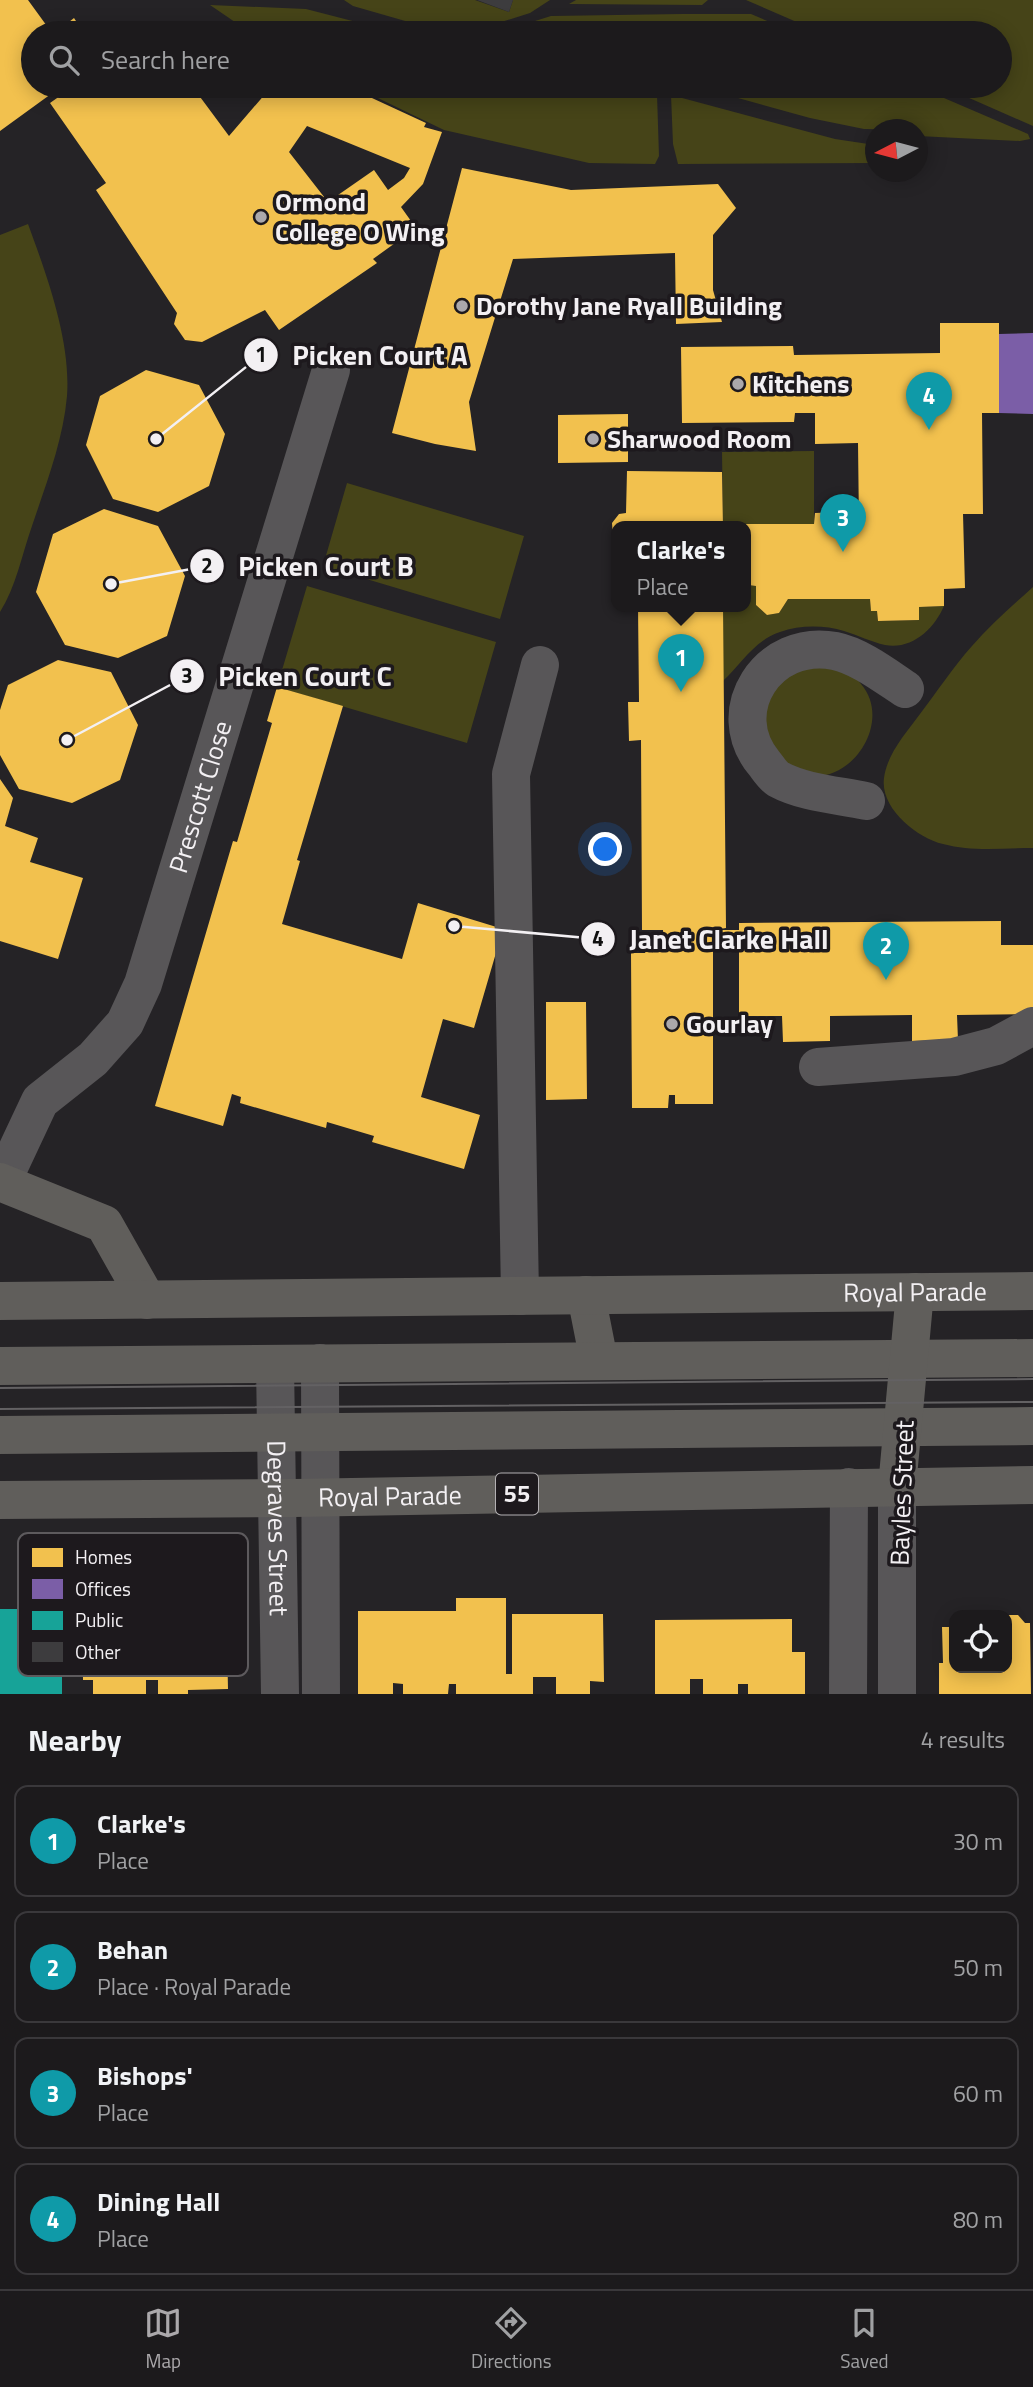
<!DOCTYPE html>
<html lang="en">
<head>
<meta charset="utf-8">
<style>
	:root { --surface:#1c1a1c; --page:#292729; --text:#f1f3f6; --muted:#a0a1a3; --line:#3a383b; --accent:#aba8ab }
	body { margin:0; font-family:"Titillium Web",sans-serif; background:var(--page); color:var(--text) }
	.controls { position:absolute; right:21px; bottom:21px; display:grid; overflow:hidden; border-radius:14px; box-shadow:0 4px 18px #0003 }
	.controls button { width:63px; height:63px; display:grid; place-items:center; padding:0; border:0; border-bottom:2px solid var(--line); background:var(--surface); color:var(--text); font:35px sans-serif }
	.compass { position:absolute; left:865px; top:119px; width:63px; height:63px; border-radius:50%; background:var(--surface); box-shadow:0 4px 18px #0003; rotate:264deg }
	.you { position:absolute; left:606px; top:850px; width:24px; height:24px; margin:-18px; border:5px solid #fff; border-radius:50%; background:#1a73e8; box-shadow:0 0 0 10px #1a73e833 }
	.badge { display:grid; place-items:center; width:46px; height:46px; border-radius:50%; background:var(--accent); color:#fff; font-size:23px; font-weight:700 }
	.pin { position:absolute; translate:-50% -58px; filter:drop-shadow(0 2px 4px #0008) }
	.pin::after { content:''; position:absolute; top:37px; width:24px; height:21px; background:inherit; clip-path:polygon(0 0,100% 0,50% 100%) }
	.popup { position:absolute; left:611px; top:521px; width:140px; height:91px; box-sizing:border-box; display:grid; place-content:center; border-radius:14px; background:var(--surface); filter:drop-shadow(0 2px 5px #0005); font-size:23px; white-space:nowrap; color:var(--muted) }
	.popup b { font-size:26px; color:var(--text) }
	.popup::after { content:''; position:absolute; left:50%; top:100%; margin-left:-14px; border:14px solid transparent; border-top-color:var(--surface) }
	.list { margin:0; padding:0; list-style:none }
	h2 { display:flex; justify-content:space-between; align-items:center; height:91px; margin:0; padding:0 28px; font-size:30px }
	h2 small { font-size:23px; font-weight:400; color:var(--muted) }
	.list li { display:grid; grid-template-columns:46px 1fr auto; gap:21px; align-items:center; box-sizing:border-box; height:112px; margin:0 14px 14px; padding:0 14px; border:2px solid var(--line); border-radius:14px }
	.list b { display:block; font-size:26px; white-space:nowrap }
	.list p { margin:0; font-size:23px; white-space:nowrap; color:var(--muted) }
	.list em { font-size:23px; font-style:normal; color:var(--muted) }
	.icon { flex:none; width:38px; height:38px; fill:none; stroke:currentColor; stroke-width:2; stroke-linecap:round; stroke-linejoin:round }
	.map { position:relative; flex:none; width:1033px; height:1694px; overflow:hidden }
	.search { position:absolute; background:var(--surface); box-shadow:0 4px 18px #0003; left:21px; right:21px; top:21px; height:77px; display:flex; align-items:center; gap:18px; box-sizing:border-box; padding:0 24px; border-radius:38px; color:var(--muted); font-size:26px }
	.sheet { height:595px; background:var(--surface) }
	nav { display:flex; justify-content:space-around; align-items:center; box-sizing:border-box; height:98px; border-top:2px solid var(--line); background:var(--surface); font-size:19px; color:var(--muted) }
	nav a { display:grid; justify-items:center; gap:4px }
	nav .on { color:var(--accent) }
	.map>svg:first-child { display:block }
	.green { fill:#464418 }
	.homes { fill:#f2c14e; fill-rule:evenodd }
	.offices { fill:#7b5ea7 }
	.public { fill:#17a398 }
	.building { fill:#3d3c3e }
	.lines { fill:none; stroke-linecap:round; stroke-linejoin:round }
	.minor { stroke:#585658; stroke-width:38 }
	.major { stroke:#605e5b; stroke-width:38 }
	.tram { stroke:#636163; stroke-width:2 }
	.poi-dot { fill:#aba8ab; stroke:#1d191d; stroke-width:2.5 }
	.labels { text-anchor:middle; stroke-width:7; stroke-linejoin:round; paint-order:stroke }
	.shield { fill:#1d191d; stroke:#b3b0b3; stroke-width:2 }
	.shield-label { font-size:24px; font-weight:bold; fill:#f3f0f3 }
	.poi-label { font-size:26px; font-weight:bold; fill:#f3f0f3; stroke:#1d191d; text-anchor:start }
	.street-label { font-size:26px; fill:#f3f0f3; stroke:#1d191d }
	.key { fill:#1d191d; stroke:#5d5a5d; stroke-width:2 }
	.key-label { font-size:19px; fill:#f3f0f3 }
	.leader { fill:none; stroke:#f3f0f3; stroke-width:2.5 }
	.callout-dot { fill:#f3f0f3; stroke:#1d191d; stroke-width:2.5 }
	.mark-label { font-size:21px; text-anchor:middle; font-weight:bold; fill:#111 }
	.callout-label { font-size:28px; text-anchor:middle; font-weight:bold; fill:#f3f0f3; stroke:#1d191d; stroke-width:7; stroke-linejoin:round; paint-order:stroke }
</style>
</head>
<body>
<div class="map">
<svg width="1033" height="1694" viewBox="0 0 1033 1694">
	<rect width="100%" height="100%" fill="#252326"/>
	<path class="green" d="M 344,0 L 475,0 L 509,12 L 513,0 L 550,0 L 530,13 L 466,33 L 447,33 L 353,6 Z
		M 576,0 L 708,0 L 702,5 L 569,4 Z
		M 746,0 L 1033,0 L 1033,126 L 942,86 L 1000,86 L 1000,33 L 822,33 Z
		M 210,5 L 306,9 L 399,33 L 251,33 Z
		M 682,14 L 751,14 L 795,33 L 497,33 L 551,16 Z
		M 353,86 L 622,86 L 657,94 L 659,156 L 655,164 L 589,163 L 444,130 Z
		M 695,86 L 916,86 L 1028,134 L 1030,139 L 1020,141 L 918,136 L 918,130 L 864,129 L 810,118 Z
		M 671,95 L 835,139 L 875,145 L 875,163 L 678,164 L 673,144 Z
		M 28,224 C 47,276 71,341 67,396 C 63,441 46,484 32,526 C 22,554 16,587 0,612 L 0,235 Z
		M 814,451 L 814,524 L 723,524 L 722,452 Z
		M 347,483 L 524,536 L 500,619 L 323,566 Z
		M 748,585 L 756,586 L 756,605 L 767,615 L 779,613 L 788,599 L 870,599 L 871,610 L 877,611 L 878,621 L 919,620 L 919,607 L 944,606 C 934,629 912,650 885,645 C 871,642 858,635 844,631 C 824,625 800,625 780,632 C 755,640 741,664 723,681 L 723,606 L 746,606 L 746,603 L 749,602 Z
		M 307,586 L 496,642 L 467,743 L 277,687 Z
		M 1033,587 L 1033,848 C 1003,848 972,852 943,844 C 916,837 880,808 884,778 C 887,754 906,733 920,714 C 937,692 953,667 972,646 C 990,625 1012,606 1033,587 Z
		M 807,662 C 820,665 838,666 850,672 C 854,674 858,680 861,684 C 895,723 847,794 796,772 C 783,766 770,748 760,738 L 770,687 Z"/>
	<path class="homes" d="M 0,0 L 28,0 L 52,33 L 33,33 L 33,86 L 62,86 L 0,131 Z
		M 74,18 L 84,33 L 55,33 Z
		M 74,86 L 192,86 L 229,136 L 272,86 L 346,86 L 426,123 L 424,127 L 442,132 L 423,184 L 401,207 L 416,228 L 373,259 L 377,263 L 279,330 L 265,310 L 202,342 L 185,340 L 174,324 L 177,313 L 96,190 L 106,183 L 50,103 ZM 307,126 L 410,168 L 404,178 L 388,190 L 374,170 L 328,202 L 289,152 Z
		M 462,168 L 571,190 L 718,184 L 736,208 L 713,235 L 713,290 L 722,322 L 676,324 L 675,253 L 513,259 L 469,402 L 476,451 L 435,444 L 392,433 Z
		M 940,323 L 999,323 L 999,413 L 982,413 L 983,514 L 963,514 L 965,588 L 944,589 L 944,606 L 919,607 L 919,620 L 878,621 L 877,611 L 871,611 L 870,599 L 788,599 L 779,613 L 767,615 L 756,605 L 756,586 L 748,585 L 749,602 L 746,603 L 746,524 L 814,524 L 815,513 L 841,512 L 841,523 L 859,524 L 858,443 L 815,444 L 815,413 L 795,413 L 794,422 L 682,423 L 681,347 L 793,346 L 794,355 L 940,353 Z
		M 146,370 L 199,385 L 225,434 L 209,486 L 158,512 L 113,499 L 86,445 L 100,396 Z
		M 628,414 L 628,462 L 558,463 L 558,415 Z
		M 627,471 L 722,472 L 723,526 L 616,526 L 616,540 L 613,537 L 612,523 L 619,514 L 626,513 Z
		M 104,509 L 158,526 L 185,576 L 167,636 L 118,658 L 65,645 L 36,592 L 53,534 Z
		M 638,606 L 723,606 L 726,928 L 713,930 L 739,930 L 739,923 L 1001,921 L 1001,945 L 1033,945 L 1033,1014 L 957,1015 L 958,1040 L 912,1041 L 912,1015 L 830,1016 L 830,1041 L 783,1042 L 782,1016 L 739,1016 L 739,947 L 713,947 L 713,1104 L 675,1104 L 675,1095 L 669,1095 L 668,1108 L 632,1108 L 631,953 L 645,953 L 645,936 L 663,936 L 663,930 L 642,930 L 641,740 L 629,741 L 628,702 L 639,702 Z
		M 58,660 L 111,672 L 138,725 L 120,780 L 72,803 L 19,789 L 0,755 L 0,710 L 8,685 Z
		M 277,687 L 343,706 L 297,860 L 300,861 L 282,924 L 402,959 L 418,903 L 503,929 L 474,1028 L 443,1019 L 421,1097 L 480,1115 L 464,1169 L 372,1142 L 374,1136 L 327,1122 L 326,1128 L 240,1103 L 241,1097 L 232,1094 L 223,1126 L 155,1106 L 233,841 L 237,842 L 272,723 L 267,721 Z
		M 0,779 L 13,798 L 5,826 L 38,838 L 30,862 L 83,878 L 58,959 L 0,941 Z
		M 546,1002 L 586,1002 L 587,1099 L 546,1100 Z
		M 456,1598 L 506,1598 L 506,1674 L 512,1674 L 512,1614 L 603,1614 L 604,1682 L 590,1681 L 590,1694 L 556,1694 L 556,1677 L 533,1677 L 533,1694 L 456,1694 L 456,1684 L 449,1684 L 448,1694 L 403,1694 L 403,1684 L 393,1683 L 393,1694 L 358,1694 L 358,1611 L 456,1611 Z
		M 158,1605 L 193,1605 L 193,1609 L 209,1626 L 210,1643 L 227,1643 L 228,1689 L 188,1690 L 188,1694 L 158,1694 L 158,1680 L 146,1680 L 146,1694 L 93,1694 L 93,1680 L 83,1680 L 82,1619 L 158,1619 Z
		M 1007,1615 L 1018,1615 L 1025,1623 L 1030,1623 L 1031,1694 L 939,1694 L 939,1663 L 943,1663 L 942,1627 L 954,1627 L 954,1668 L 1007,1668 Z
		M 792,1619 L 792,1652 L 805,1652 L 805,1694 L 748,1694 L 748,1684 L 738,1684 L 738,1694 L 703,1694 L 703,1679 L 690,1679 L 690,1694 L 655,1694 L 655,1620 Z"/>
	<path class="offices" d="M 1033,333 L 1033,414 L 999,413 L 999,334 Z"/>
	<path class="public" d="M 0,1609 L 62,1609 L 62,1694 L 0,1694 Z"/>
	<path class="building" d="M 477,0 L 513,0 L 509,12 Z"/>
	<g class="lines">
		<g class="minor">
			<path d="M 866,801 C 837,795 804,793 778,779 C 772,775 768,768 764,763 C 721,711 768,638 835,651 C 859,656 884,675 905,689"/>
			<path d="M 818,1067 L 954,1057 L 996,1046 L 1033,1026"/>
			<path id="s1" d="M 2,1182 L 40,1101 L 93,1059 L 125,1023 L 143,984 L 331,370"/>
			<path d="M 520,1296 L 511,774 L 540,665"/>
			<path d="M 320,1363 L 321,1694"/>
			<path id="s2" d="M 275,1364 L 280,1694"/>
			<path d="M 897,1487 L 897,1694"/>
			<path d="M 848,1694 L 849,1487"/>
		</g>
		<g class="major">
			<path d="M 0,1182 L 104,1224 L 147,1300"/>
			<path d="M 586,1295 L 599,1361"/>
			<path id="s3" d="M 0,1301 L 1033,1291"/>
			<path d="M 0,1366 L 1033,1358"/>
			<path d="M 0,1435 L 1033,1426"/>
			<path d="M 897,1487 L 915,1292"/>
			<path id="s4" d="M 0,1500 L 294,1498 L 1033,1485"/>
		</g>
		<path class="tram" d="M 0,1388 L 1033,1379
			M 0,1409 L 1033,1402"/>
	</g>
	<g class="poi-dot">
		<circle cx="261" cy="217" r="7"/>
		<circle cx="462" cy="306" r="7"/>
		<circle cx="738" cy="384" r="7"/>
		<circle cx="593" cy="439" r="7"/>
		<circle cx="672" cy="1024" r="7"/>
	</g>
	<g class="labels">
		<rect class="shield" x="496" y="1473.5" width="42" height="41" rx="5"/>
		<g class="shield-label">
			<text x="517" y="1502">55</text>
		</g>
		<g class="poi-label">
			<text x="275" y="211">Ormond<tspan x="275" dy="30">College O Wing</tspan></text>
			<text x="476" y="315">Dorothy Jane Ryall Building</text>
			<text x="752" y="393">Kitchens</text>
			<text x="607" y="448">Sharwood Room</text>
			<text x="686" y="1033">Gourlay</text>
		</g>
		<g class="street-label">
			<text dy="9" stroke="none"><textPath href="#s1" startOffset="444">Prescott Close</textPath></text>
			<text dy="9" stroke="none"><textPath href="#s3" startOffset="915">Royal Parade</textPath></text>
			<text transform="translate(902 1493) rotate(-88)" y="9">Bayles Street</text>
			<text dy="9" stroke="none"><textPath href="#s4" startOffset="390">Royal Parade</textPath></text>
			<text dy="9" stroke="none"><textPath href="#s2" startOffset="164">Degraves Street</textPath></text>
		</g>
	</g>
	<rect x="18" y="1533" width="230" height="143" rx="10" class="key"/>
	<rect x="32" y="1548" width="31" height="19" fill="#f2c14e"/>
	<rect x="32" y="1579" width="31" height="20" fill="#7b5ea7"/>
	<rect x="32" y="1611" width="31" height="19" fill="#17a398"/>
	<rect x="32" y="1642" width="31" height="20" fill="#3d3c3e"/>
	<g class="key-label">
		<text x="75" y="1564">Homes</text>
		<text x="75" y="1596">Offices</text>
		<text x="75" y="1627">Public</text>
		<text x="75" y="1659">Other</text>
	</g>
	<path class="leader" d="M156 439L261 355M111 584L207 566M67 740L187 676M454 926L598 939"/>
	<g class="callout-dot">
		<circle cx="156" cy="439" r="7"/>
		<circle cx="111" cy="584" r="7"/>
		<circle cx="67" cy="740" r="7"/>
		<circle cx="454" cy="926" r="7"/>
		<circle cx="261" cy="355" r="18"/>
		<circle cx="207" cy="566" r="18"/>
		<circle cx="187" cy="676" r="18"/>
		<circle cx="598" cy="939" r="18"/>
	</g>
	<g class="mark-label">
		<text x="261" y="362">1</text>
		<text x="207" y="573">2</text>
		<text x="187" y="683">3</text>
		<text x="598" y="946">4</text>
	</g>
	<g class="callout-label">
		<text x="380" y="365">Picken Court A</text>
		<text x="326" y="576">Picken Court B</text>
		<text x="305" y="686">Picken Court C</text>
		<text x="729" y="949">Janet Clarke Hall</text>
	</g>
</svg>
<div class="controls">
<button><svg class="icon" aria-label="locate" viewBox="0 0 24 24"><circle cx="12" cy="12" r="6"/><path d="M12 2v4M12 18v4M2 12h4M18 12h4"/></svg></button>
</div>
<svg class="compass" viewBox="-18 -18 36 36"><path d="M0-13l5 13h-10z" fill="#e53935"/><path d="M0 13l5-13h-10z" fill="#a0a1a3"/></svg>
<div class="you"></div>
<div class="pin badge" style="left:681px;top:692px;background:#0f9aa8">1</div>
<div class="popup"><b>Clarke's</b>Place</div>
<div class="pin badge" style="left:886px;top:980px;background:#0f9aa8">2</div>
<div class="pin badge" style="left:843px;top:552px;background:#0f9aa8">3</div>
<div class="pin badge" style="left:929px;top:430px;background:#0f9aa8">4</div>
<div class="search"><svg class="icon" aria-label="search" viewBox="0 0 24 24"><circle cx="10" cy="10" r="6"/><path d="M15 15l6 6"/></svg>Search here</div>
</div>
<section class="sheet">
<h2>Nearby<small>4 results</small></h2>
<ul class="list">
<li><span class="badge" style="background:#0f9aa8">1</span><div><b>Clarke's</b><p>Place</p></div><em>30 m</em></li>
<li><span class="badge" style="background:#0f9aa8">2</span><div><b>Behan</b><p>Place · Royal Parade</p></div><em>50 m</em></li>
<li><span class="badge" style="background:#0f9aa8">3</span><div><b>Bishops'</b><p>Place</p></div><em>60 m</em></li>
<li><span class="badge" style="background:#0f9aa8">4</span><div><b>Dining Hall</b><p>Place</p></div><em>80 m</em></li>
</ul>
</section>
<nav>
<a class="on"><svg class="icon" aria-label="map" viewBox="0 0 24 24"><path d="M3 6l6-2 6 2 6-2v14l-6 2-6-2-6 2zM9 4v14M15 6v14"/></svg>Map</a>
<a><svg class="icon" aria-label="directions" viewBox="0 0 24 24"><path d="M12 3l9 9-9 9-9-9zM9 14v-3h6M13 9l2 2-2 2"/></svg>Directions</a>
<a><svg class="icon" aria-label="saved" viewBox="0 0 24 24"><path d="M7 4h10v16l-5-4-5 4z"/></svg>Saved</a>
</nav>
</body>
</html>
